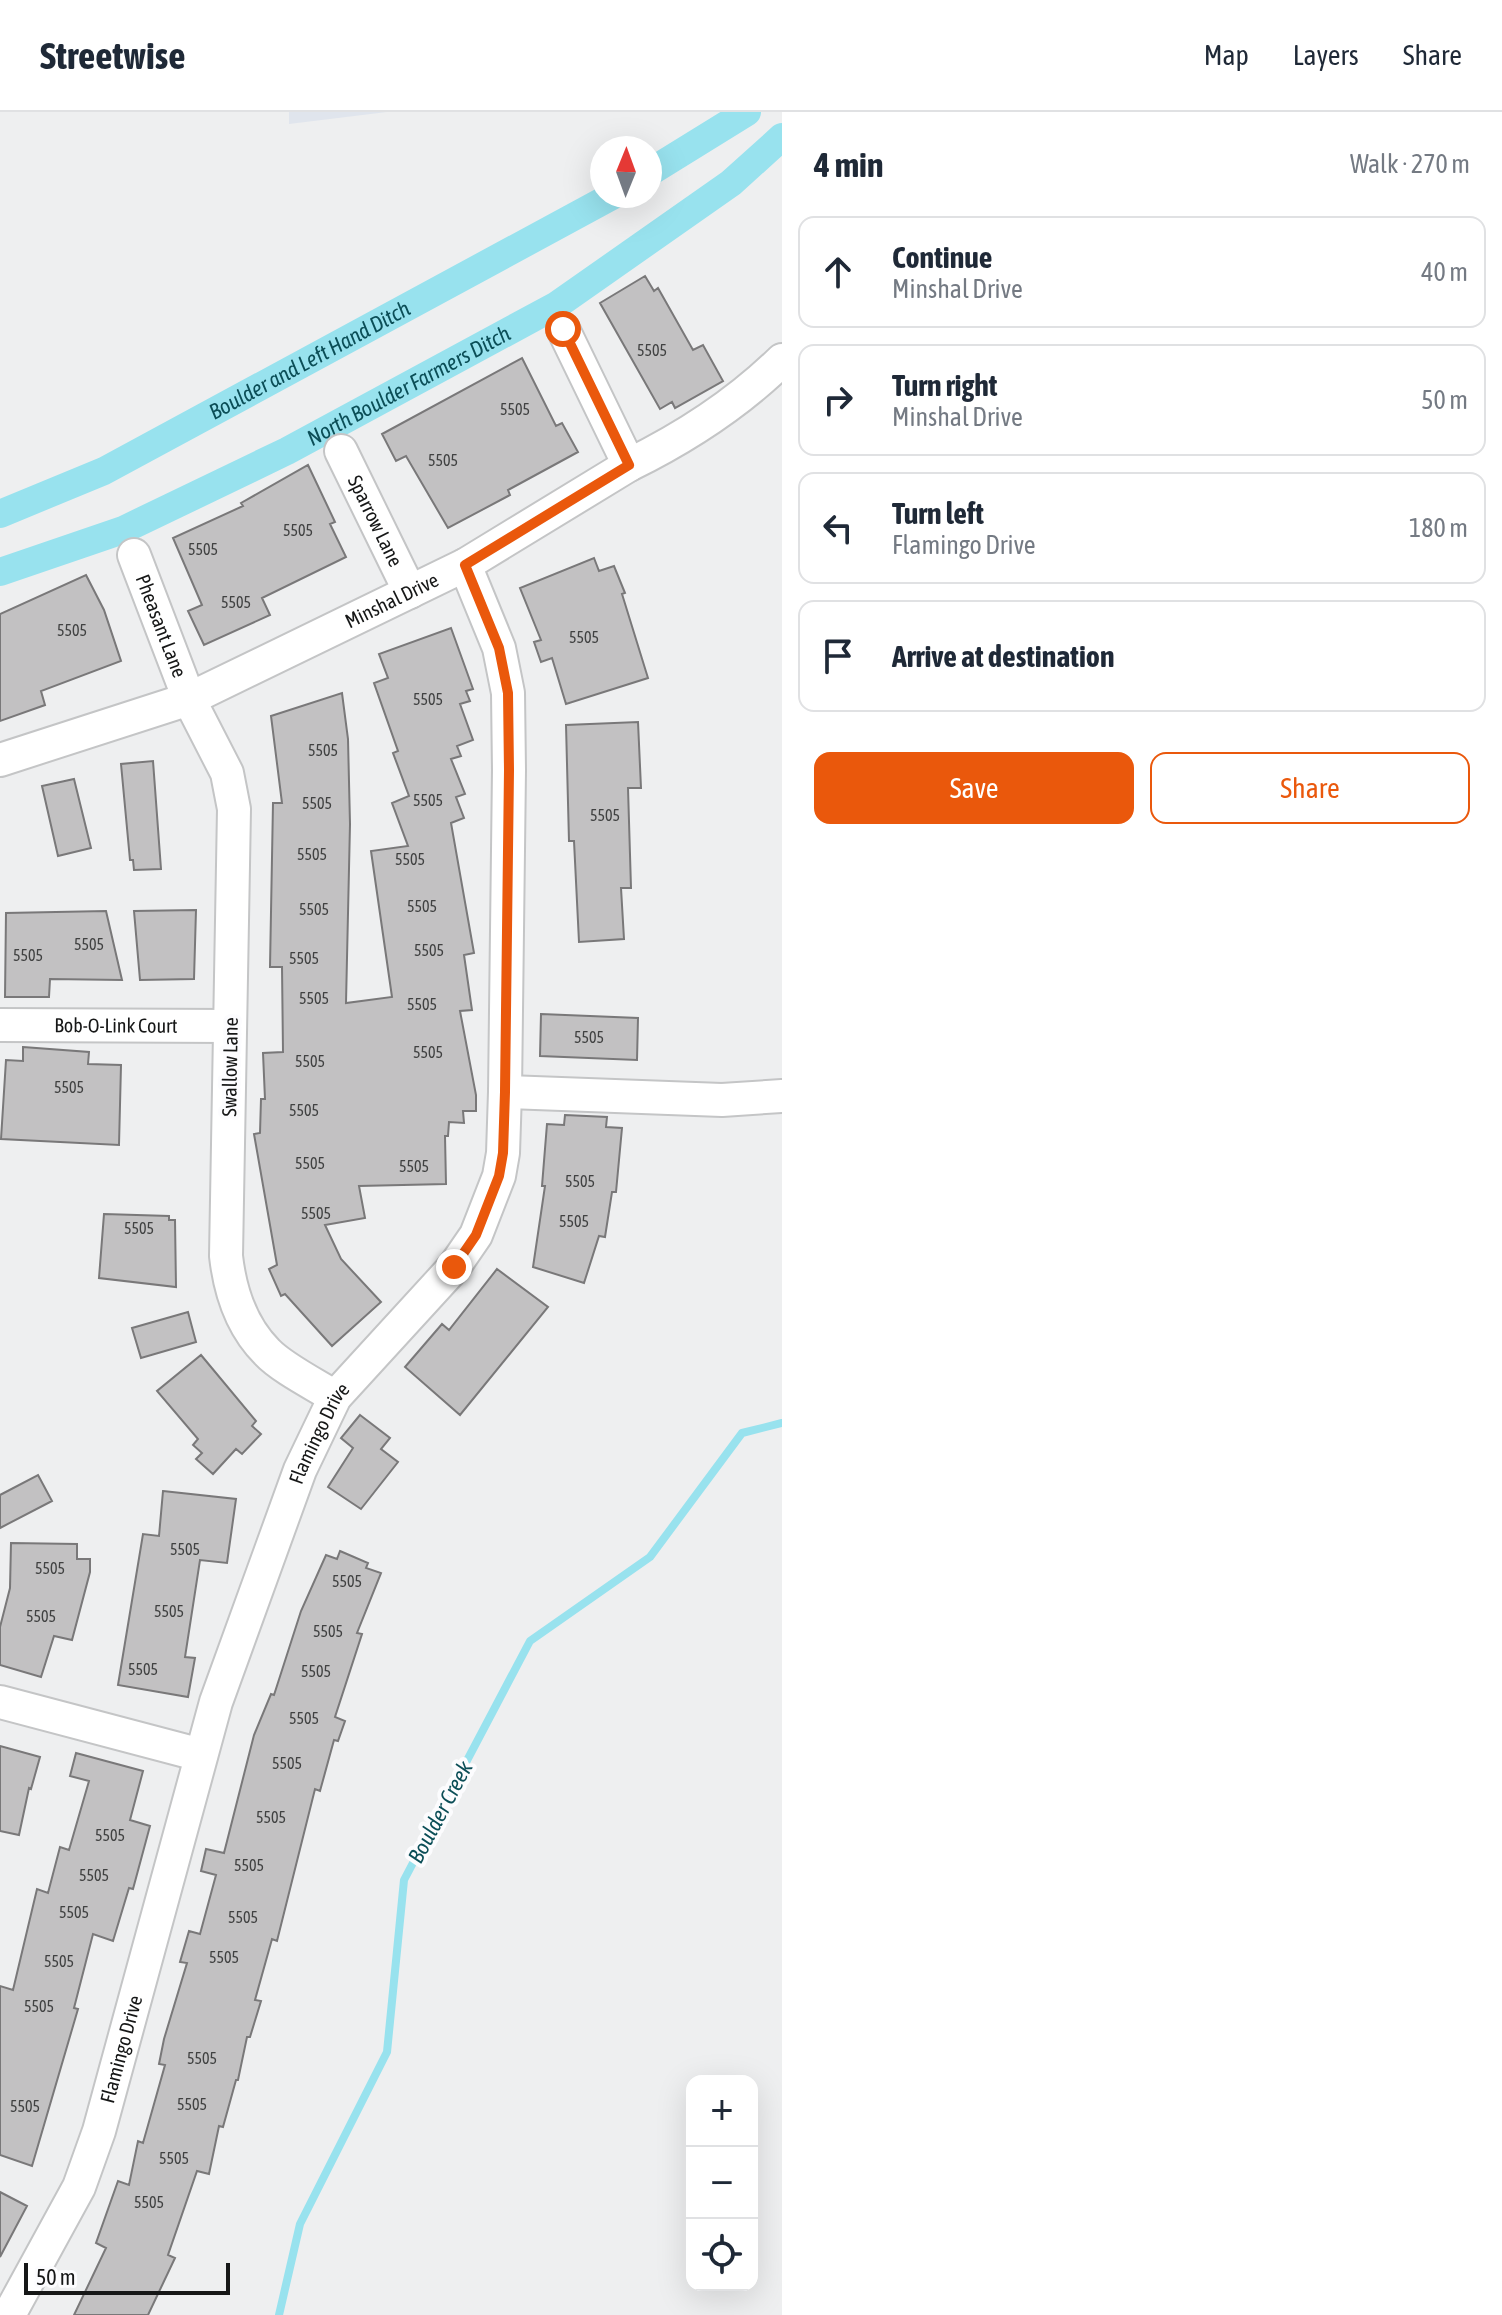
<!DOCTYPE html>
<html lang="en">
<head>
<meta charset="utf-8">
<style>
	:root { --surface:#fff; --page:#f6f6f7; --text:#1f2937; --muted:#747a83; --line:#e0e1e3; --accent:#ea580c }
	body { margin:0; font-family:"Asap Condensed",sans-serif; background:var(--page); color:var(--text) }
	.controls { position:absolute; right:24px; bottom:24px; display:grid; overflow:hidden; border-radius:16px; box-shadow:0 8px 32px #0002 }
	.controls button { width:72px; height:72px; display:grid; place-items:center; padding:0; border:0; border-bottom:2px solid var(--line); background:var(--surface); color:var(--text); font:40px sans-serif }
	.compass { position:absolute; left:590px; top:24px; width:72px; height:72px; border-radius:50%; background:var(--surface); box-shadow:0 8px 32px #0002; rotate:1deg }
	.scale { position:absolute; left:24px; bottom:20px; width:206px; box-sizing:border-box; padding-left:8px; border:4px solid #161717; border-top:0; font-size:22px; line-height:28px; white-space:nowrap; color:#161717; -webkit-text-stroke:6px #fcfcfe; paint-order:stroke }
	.stop { position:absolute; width:24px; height:24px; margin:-18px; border:6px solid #ea580c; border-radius:50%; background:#fff }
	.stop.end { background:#ea580c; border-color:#fff; box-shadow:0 2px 8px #0008 }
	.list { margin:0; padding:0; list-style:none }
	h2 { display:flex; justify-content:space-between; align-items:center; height:104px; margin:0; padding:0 32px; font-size:34px }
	h2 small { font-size:26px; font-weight:400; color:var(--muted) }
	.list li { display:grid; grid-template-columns:52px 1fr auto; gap:24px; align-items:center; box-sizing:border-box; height:112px; margin:0 16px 16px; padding:0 16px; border:2px solid var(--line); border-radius:16px }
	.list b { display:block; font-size:30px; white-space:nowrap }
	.list p { margin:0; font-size:26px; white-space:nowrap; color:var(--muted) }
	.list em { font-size:26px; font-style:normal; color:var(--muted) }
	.actions { display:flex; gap:16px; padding:24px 32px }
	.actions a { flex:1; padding:18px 0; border:2px solid var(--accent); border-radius:16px; text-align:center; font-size:28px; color:var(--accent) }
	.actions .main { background:var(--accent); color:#fff }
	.icon { flex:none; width:44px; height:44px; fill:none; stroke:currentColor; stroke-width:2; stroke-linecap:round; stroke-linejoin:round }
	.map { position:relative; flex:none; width:782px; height:2203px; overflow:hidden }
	header { display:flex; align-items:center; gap:48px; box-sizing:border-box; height:112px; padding:0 40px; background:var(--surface); border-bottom:2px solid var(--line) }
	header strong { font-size:38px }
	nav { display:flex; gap:44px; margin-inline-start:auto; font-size:28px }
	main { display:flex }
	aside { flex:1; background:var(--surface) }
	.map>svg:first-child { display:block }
	.built { fill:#e0e5ed }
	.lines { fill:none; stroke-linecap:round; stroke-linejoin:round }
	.stream { stroke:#98e2ee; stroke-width:8 }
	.canal { stroke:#98e2ee; stroke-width:28 }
	.building { fill:#c2c1c2; stroke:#797879; stroke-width:2 }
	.minor-casing { stroke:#c4c5c6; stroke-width:36 }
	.minor { stroke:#fff; stroke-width:32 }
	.route { stroke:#ea580c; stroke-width:10 }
	.labels { text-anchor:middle; stroke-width:8; stroke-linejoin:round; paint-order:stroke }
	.number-label { font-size:16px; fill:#414242 }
	.street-label { font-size:20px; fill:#161717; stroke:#fcfcfe }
	.water-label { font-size:22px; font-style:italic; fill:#0b4e57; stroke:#fcfcfe }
</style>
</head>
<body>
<header>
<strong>Streetwise</strong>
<nav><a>Map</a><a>Layers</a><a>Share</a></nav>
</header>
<main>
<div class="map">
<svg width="782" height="2203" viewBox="0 0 782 2203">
	<rect width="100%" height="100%" fill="#eeeff0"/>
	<path class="built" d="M 289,0 L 387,0 L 289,12 Z"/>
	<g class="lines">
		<path class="stream" d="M 279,2203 L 300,2112 L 387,1940 L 404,1768 L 530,1529 L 650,1445 L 742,1321 L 782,1311"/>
		<g class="canal">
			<path d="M 650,60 L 747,0"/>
			<path id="s1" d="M 0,402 L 104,359 L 612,84"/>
			<path id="s2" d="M 0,460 L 123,418 L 287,339 L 557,193 L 731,71 L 782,25"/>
		</g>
	</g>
	<path class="building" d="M 645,164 L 654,179 L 658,176 L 693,238 L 703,233 L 723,269 L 675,296 L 672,290 L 660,297 L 600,191 Z
		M 522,246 L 556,314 L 562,311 L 578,340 L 508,378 L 510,383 L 448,416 L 406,344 L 396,349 L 382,322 Z
		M 308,353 L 335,410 L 330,412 L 346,445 L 262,486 L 270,503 L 204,533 L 188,499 L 202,493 L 173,426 L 243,394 L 241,391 Z
		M 594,446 L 599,459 L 614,454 L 625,481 L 622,482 L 648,566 L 566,592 L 552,546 L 541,550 L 534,530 L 541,528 L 520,476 Z
		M 86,463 L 104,498 L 121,549 L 41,579 L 45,593 L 0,609 L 0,502 Z
		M 451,516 L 473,577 L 466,579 L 470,589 L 460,592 L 473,628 L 457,634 L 461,644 L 451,647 L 465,682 L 456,685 L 464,706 L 451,711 L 474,841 L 464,843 L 472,898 L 460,899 L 476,983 L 476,999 L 463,999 L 464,1011 L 449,1010 L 448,1024 L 445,1024 L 446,1072 L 359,1074 L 365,1106 L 325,1113 L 341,1147 L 381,1190 L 332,1234 L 285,1182 L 281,1184 L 269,1157 L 277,1153 L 254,1022 L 260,1021 L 261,987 L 265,987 L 263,941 L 283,940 L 282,855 L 270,855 L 273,691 L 282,691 L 271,604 L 342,581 L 348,627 L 350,712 L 346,891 L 392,885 L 371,739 L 408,734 L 392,691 L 409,684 L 393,641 L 398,639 L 374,571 L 388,566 L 379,542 Z
		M 638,610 L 641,676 L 628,676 L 631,776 L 621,776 L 624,827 L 579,830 L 574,729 L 569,729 L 566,613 Z
		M 153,649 L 161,757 L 134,758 L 133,748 L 130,748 L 121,652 Z
		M 74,667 L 91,736 L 58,744 L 42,674 Z
		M 196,798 L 194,867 L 140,868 L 134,799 Z
		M 106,799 L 122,868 L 50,867 L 49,885 L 5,885 L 6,801 Z
		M 541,902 L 638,906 L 637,948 L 540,944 Z
		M 23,935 L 89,940 L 88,952 L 121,953 L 119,1033 L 1,1027 L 6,948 L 23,949 Z
		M 565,1003 L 607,1005 L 606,1015 L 622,1016 L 616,1080 L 612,1080 L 605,1125 L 599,1124 L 584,1171 L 533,1155 L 545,1074 L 542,1074 L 547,1012 L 564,1013 Z
		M 104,1102 L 169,1104 L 169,1108 L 175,1108 L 176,1175 L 99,1166 Z
		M 497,1157 L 548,1195 L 460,1303 L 405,1255 L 442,1212 L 449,1218 Z
		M 188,1200 L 196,1230 L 141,1246 L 132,1216 Z
		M 201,1243 L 256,1309 L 252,1314 L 261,1322 L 242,1342 L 236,1337 L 213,1362 L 196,1347 L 202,1341 L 193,1333 L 198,1327 L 157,1279 Z
		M 360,1303 L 390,1326 L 381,1337 L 398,1350 L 361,1397 L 328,1375 L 353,1336 L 341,1326 Z
		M 38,1363 L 52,1389 L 0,1416 L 0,1383 Z
		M 163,1379 L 236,1387 L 227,1451 L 200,1448 L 185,1545 L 195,1546 L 188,1585 L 118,1573 L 143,1422 L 159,1424 Z
		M 11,1431 L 77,1432 L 77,1447 L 90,1447 L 90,1460 L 72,1528 L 54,1524 L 41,1565 L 0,1553 L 0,1515 L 10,1476 Z
		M 340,1439 L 368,1451 L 366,1456 L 381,1461 L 357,1521 L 362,1522 L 335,1605 L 345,1609 L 338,1629 L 334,1628 L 320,1679 L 315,1677 L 277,1829 L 272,1827 L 255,1888 L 261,1889 L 250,1925 L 247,1925 L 238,1968 L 236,1968 L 223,2015 L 219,2014 L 209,2062 L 197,2059 L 168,2143 L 175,2146 L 148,2203 L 74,2203 L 106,2136 L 96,2131 L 118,2069 L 129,2073 L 138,2029 L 143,2031 L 165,1953 L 159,1952 L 164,1927 L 187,1851 L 180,1850 L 189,1819 L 200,1822 L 216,1763 L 201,1759 L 206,1737 L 224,1741 L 254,1623 L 271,1582 L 274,1583 L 301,1499 L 326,1443 L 337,1447 Z
		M 0,1634 L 40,1645 L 31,1677 L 29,1676 L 19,1723 L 0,1719 Z
		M 76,1641 L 143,1659 L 130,1708 L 150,1714 L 133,1777 L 129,1776 L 113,1829 L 93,1822 L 74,1896 L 78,1897 L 32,2054 L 0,2043 L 0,1874 L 13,1878 L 37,1777 L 48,1781 L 60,1735 L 69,1738 L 89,1669 L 70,1664 Z
		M 0,2080 L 27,2094 L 0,2145 Z"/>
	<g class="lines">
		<defs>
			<g id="minor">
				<path id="s3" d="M 341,339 L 410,480"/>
				<path d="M 629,353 C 684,326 738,291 782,248"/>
				<path id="s4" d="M 134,443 L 189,587 L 227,661 L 234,697 L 226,1144 C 230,1179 242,1215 267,1240 C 282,1256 316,1273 335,1285"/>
				<path id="s5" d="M 0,648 L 189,587 L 465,453 L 629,353 L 563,217"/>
				<path id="s6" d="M 0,913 L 230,914"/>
				<path d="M 505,980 L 722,988 L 782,984"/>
				<path d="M 0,1590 L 201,1643"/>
				<path id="s7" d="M 9,2203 L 79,2075 L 99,2019 L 216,1590 L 300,1358 L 335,1285 L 454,1155 L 476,1123 L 499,1064 L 503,1041 L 505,980 L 509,658 L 508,581 L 499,536 L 465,453"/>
			</g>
		</defs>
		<use href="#minor" class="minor-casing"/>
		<use href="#minor" class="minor"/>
	</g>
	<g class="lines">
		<path class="route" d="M 454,1155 L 476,1123 L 499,1064 L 503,1041 L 505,980 L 509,658 L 508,581 L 499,536 L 465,453 L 629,353 L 563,217"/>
	</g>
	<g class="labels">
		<g class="number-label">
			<text x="652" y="244">5505</text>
			<text x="515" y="303">5505</text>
			<text x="443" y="354">5505</text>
			<text x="298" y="424">5505</text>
			<text x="203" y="443">5505</text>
			<text x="236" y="496">5505</text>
			<text x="72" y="524">5505</text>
			<text x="584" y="531">5505</text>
			<text x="428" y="593">5505</text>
			<text x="323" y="644">5505</text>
			<text x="428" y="694">5505</text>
			<text x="317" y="697">5505</text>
			<text x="605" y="709">5505</text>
			<text x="312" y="748">5505</text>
			<text x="410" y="753">5505</text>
			<text x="422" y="800">5505</text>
			<text x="314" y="803">5505</text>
			<text x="89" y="838">5505</text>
			<text x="429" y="844">5505</text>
			<text x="28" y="849">5505</text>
			<text x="304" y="852">5505</text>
			<text x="314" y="892">5505</text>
			<text x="422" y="898">5505</text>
			<text x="589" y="931">5505</text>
			<text x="428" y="946">5505</text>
			<text x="310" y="955">5505</text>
			<text x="69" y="981">5505</text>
			<text x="304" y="1004">5505</text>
			<text x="310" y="1057">5505</text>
			<text x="414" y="1060">5505</text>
			<text x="580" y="1075">5505</text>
			<text x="316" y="1107">5505</text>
			<text x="574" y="1115">5505</text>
			<text x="139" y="1122">5505</text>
			<text x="185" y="1443">5505</text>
			<text x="50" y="1462">5505</text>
			<text x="347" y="1475">5505</text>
			<text x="169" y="1505">5505</text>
			<text x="41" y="1510">5505</text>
			<text x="328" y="1525">5505</text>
			<text x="143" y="1563">5505</text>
			<text x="316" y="1565">5505</text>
			<text x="304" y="1612">5505</text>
			<text x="287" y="1657">5505</text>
			<text x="271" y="1711">5505</text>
			<text x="110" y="1729">5505</text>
			<text x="249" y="1759">5505</text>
			<text x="94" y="1769">5505</text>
			<text x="74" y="1806">5505</text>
			<text x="243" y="1811">5505</text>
			<text x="224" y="1851">5505</text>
			<text x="59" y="1855">5505</text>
			<text x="39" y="1900">5505</text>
			<text x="202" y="1952">5505</text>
			<text x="192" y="1998">5505</text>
			<text x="25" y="2000">5505</text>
			<text x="174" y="2052">5505</text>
			<text x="149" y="2096">5505</text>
		</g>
		<g class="street-label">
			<text dy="7" stroke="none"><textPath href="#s3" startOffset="78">Sparrow Lane</textPath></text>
			<text dy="7" stroke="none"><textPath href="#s5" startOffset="424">Minshal Drive</textPath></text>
			<text dy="7" stroke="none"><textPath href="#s4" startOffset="76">Pheasant Lane</textPath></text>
			<text dy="7" stroke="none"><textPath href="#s6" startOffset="116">Bob-O-Link Court</textPath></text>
			<text transform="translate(230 955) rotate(-89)" y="7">Swallow Lane</text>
			<text dy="7" stroke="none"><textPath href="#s7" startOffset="938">Flamingo Drive</textPath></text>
			<text dy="7" stroke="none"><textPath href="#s7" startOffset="290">Flamingo Drive</textPath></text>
		</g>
		<g class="water-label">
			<text dy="8" stroke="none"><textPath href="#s1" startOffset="346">Boulder and Left Hand Ditch</textPath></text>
			<text dy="8" stroke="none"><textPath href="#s2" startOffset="450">North Boulder Farmers Ditch</textPath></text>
			<text transform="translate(440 1700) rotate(-62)" y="8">Boulder Creek</text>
		</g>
	</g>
</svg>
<div class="controls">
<button>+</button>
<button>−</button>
<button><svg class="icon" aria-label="locate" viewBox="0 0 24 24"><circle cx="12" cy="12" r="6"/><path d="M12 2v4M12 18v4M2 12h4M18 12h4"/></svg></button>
</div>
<svg class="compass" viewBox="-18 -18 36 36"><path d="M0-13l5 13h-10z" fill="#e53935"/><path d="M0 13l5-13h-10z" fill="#747a83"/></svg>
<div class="scale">50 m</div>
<div class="stop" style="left:563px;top:217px"></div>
<div class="stop end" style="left:454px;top:1155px"></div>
</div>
<aside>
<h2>4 min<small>Walk · 270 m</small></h2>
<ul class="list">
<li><svg class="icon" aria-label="ahead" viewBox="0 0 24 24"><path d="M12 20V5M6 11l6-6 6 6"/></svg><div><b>Continue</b><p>Minshal Drive</p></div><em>40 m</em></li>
<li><svg class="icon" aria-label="right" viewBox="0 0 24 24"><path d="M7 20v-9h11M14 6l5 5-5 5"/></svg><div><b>Turn right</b><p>Minshal Drive</p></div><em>50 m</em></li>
<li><svg class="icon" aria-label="left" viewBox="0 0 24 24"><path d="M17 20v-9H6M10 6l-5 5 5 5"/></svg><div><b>Turn left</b><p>Flamingo Drive</p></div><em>180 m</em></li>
<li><svg class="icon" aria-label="arrive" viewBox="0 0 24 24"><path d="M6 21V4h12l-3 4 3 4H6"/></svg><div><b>Arrive at destination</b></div></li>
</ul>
<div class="actions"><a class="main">Save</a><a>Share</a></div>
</aside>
</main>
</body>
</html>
